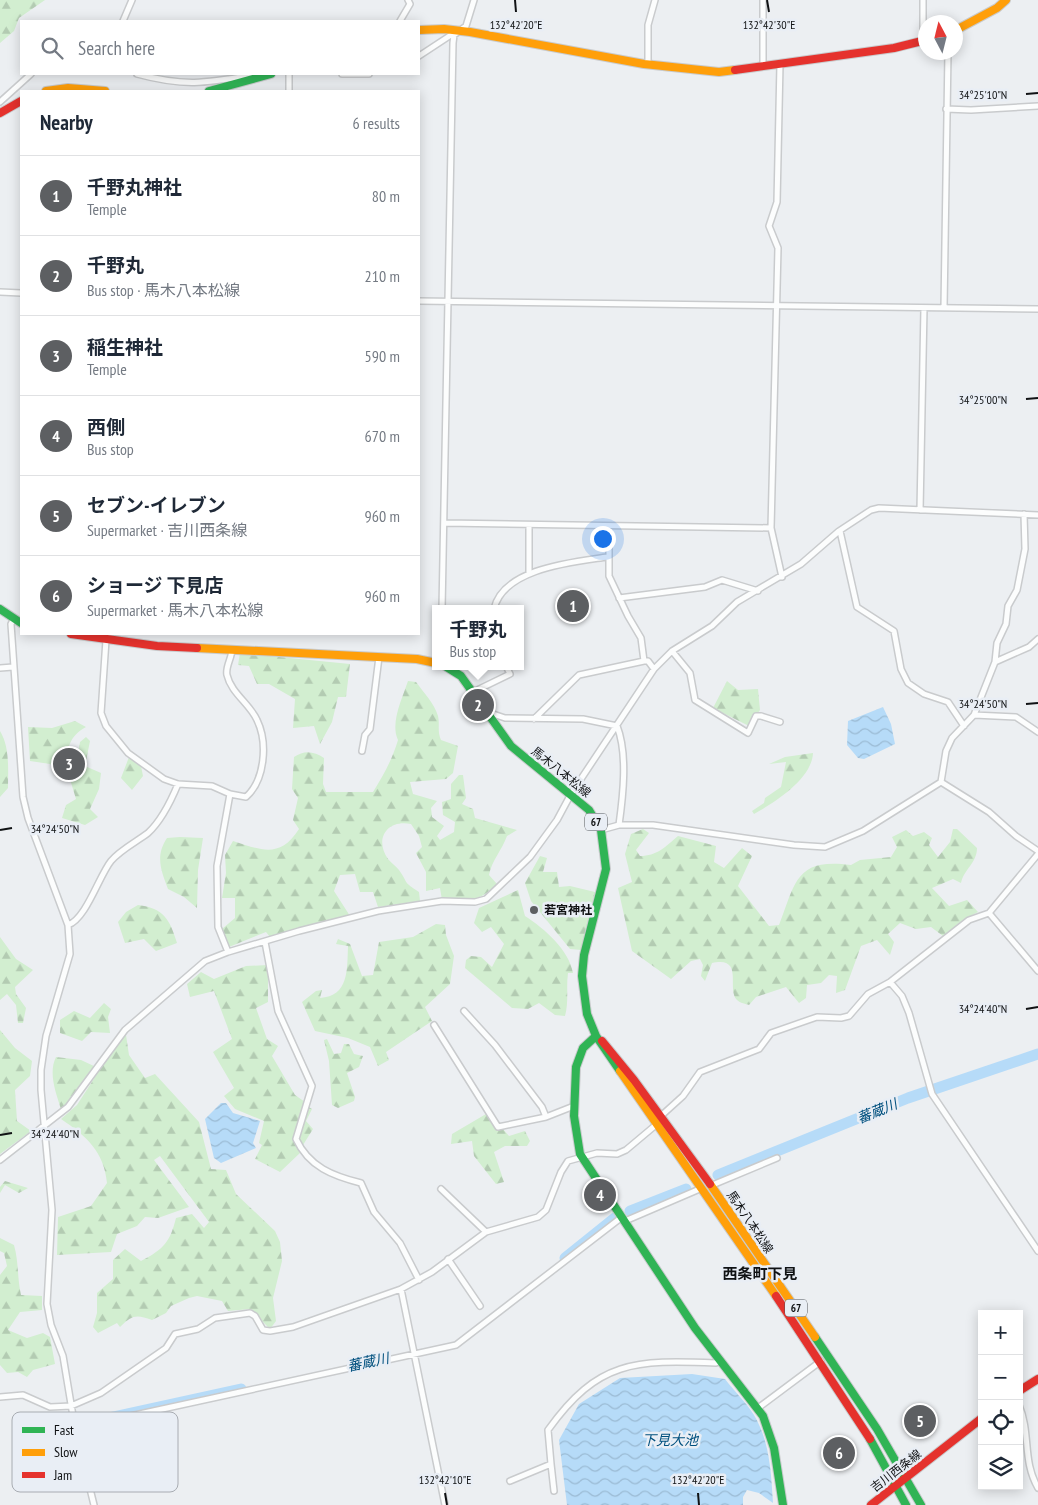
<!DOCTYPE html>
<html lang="en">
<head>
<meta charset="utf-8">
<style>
	:root { --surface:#fff; --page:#f2f2f3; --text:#1f2937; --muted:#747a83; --line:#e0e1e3; --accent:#5d5f62 }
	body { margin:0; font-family:"PT Sans Narrow","Noto Sans JP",sans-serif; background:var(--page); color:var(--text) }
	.controls { position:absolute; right:15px; bottom:15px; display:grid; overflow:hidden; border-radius:0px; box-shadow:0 2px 12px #0003 }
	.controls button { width:45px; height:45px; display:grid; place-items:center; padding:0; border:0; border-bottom:1px solid var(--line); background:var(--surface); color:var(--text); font:25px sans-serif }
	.compass { position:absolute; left:918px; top:15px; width:45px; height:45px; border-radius:50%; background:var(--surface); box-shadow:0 2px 12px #0003; rotate:353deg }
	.you { position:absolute; left:602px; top:538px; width:18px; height:18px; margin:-12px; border:4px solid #fff; border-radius:50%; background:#1a73e8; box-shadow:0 0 0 8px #1a73e833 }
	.badge { display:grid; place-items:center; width:32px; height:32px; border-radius:50%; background:var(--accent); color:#fff; font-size:16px; font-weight:700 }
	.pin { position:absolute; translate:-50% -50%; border:2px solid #fff; box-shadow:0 1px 5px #0006 }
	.popup { position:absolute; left:432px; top:605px; width:92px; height:65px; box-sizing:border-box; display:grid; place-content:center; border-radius:0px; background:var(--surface); filter:drop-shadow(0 1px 4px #0005); font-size:16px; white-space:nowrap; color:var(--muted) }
	.popup b { font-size:19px; color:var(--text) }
	.popup::after { content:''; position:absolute; left:50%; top:100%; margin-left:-10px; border:10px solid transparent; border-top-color:var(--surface) }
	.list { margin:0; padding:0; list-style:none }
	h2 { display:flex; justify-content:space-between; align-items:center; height:65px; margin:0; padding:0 20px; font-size:21px }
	h2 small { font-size:16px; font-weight:400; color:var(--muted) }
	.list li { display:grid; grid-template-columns:32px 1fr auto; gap:15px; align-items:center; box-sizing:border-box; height:80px; padding:0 20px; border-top:1px solid var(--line) }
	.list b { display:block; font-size:19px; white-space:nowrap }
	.list p { margin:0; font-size:16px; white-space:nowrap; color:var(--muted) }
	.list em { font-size:16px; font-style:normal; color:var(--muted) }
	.icon { flex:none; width:28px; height:28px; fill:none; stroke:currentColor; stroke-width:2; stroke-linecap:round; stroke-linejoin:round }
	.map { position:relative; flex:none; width:1038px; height:1505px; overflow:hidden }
	.search { position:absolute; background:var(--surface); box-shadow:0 2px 12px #0003; left:20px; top:20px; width:400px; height:55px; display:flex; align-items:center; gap:12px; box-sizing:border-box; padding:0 18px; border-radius:0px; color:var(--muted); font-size:19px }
	.panel { position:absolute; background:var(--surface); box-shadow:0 2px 12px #0003; left:20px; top:90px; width:400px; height:545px; border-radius:0px }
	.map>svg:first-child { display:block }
	.forest { fill:url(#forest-firs) }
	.water { fill:url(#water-waves) }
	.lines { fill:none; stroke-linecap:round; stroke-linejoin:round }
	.river { stroke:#b6dbf8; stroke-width:11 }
	.street-casing { stroke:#c9cbcd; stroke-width:8 }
	.fast-casing { stroke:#c9cbcd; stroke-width:10 }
	.slow-casing { stroke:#c9cbcd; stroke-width:10 }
	.jam-casing { stroke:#c9cbcd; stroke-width:10 }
	.street { stroke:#fcfdfd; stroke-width:5 }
	.fast { stroke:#30b455; stroke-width:8 }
	.slow { stroke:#ff9f0a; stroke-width:8 }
	.jam { stroke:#e5322d; stroke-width:8 }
	.ticks { fill:none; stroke:#101214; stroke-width:2 }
	.poi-dot { fill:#5d5f62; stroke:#e9eef5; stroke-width:2 }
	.labels { text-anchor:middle; stroke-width:5; stroke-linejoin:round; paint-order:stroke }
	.shield { fill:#e9eef5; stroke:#515458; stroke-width:1 }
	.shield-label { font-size:11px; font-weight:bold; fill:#101214 }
	.street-label { font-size:12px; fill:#101214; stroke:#e9eef5 }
	.poi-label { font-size:12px; font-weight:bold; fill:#101214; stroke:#e9eef5; text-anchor:start }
	.water-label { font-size:14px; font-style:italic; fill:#00507e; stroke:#e9eef5 }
	.quarter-label { font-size:15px; font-weight:bold; fill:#101214; stroke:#e9eef5 }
	.key { fill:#e9eef5; stroke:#a8acb2; stroke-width:1 }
	.key-label { font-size:14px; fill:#101214 }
	.ticks-label { font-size:12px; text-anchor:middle; fill:#101214; stroke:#e9eef5; stroke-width:5; stroke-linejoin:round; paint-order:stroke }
</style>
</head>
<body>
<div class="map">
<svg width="1038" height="1505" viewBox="0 0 1038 1505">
	<defs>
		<pattern id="forest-firs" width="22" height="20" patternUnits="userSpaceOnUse" patternTransform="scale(1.25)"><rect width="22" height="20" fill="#d2eed0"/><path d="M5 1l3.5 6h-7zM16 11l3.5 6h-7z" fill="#b3cbb2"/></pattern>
		<pattern id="water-waves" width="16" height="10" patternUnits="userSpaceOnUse" patternTransform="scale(1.25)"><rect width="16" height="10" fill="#b6dbf8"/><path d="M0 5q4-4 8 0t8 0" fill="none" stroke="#9bbbd4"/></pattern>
	</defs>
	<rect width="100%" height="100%" fill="#eceff2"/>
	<path class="forest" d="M 0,0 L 45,0 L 19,18 L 14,31 L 0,43 Z
		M 240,653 L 350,664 L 346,697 L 338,697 L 332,722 L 320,744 L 314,726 L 293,728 L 295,699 L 269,684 L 257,684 L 249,666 L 238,665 Z
		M 408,681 L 416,682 C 424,693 434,703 438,716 C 440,725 437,731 441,740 L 458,746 L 453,773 L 446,779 L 410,782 L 413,794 L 437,801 L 431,808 L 432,817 L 444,826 L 437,836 L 440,840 L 454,832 L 455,822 L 443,815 L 442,802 L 451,799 L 451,784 L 459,775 L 463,775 L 466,798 L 462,804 L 473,809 L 475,818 L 517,830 L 507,836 C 502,850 492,860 489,875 L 497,884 C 477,904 468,900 442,900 L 440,888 L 426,891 L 426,872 L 416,853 L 422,847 L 419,836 L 411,824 C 387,819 374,839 388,859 C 391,863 396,866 399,870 C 409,884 402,881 419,892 L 420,901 L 378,907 L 373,892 L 360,892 L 355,874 L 340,875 L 334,891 L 350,916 L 312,924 L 270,937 L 266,932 L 229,947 L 222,929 L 235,918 L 235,898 L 222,898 L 226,873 L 225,855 L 233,841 C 261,850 280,859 299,829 L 293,820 L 298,798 L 292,789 L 294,757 C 304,750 314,751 324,758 L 323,784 L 326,792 L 373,792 C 384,774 392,760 398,740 C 390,723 402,699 408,681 Z
		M 727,681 L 738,690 L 758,689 L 760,710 L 749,726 L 713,708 Z
		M 75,721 L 86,727 C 66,738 68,752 64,773 L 50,764 L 30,761 L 28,727 L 52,728 Z
		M 0,731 C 10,747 8,770 8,788 L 0,797 Z
		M 86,737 L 90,741 L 85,766 L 101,773 L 99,789 L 90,809 L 98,817 L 85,825 L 62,818 L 66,805 L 76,799 L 69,776 L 74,775 L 80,742 Z
		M 813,753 C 812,779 774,803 754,814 L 752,811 L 764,803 L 765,798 L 781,787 L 786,762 L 769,764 L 785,757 Z
		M 129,757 L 141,766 L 143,776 L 132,790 L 121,778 Z
		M 643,829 L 649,833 L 636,850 L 640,856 C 657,856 665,847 678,836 L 716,846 L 714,862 L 724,868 L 742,848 L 752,856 L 738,886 L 769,926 L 779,925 C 796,881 796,858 851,865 L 860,860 L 891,857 L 897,847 L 892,837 L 906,830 L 913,836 L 924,832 L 932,838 L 929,845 L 938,857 L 950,842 L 953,829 L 957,829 L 977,848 C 977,863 964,869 961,883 L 953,879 L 932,888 L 949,906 L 967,900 L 978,912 L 963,920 L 943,936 L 931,927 L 916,929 L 900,923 L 888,934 L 894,942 L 890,955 L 877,940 L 861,946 L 845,990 L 836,993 L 837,976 L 829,975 L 821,983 L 807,985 L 806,998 L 799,1003 L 786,987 L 756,997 L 749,1005 C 746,1004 740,1003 737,1000 C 726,989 745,956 712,963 L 705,981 L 701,976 L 703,965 L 700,959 L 691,961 L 671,979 L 632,951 L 618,888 L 632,882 L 625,854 L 631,834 Z
		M 180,837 L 203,838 L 198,870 L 197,908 L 184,897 L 168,889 C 161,870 155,856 167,838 Z
		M 540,856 L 547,858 L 543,872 L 557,872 L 559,887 L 570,886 L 595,892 L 581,950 L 570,949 L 531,901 L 525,883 Z
		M 518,890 L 525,916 C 545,929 569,950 573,973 L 568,973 C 566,987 569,1002 565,1016 L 555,1015 L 539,1003 L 528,1009 L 512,1008 L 465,968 L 466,960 L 471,956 L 481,957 L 492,967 L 504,944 L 491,927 L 482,932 L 474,923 L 479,908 Z
		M 138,905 C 164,908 170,920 177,943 L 156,951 L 144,939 L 125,943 L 118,922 L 126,912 Z
		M 436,924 L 445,925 L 446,935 L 454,956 L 450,984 L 425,1007 L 432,1021 L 386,1052 L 389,1060 L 378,1066 L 370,1047 L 348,1038 L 315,1031 L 302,1002 L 316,991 L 322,990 L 320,998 C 349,996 347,970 348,946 L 336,944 L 338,939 L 350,944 L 362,976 L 373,975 L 379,942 L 413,937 Z
		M 0,937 L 16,959 L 33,970 L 15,987 L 16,994 L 26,1008 L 23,1023 L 18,1023 L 16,1005 L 7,994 L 0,1000 Z
		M 268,965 L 268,1002 L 256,1008 L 267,1039 L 278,1046 L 272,1056 L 295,1095 L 305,1102 L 294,1139 L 300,1153 L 280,1172 L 255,1159 L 262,1145 L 259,1143 L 264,1121 L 235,1109 L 224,1096 L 234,1088 L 213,1052 L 232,1039 L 214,991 L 190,997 L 187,984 L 201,972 L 214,979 L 246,966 Z
		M 104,1003 L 111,1009 L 108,1017 L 110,1033 L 91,1032 L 82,1041 L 60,1033 L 60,1020 L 74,1011 L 90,1018 Z
		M 0,1030 L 15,1048 L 32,1061 L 30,1076 L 15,1090 L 17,1121 L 31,1131 L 0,1154 Z
		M 126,1035 L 129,1055 L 145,1078 L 155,1074 L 199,1122 L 211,1169 L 226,1170 L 236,1194 L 275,1231 L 280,1242 L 282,1261 L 273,1298 L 276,1321 L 270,1329 L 250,1309 L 228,1311 L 222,1301 L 197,1296 L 189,1298 L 171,1306 L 166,1313 L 152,1320 C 136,1314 132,1315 120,1327 L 117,1323 L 98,1333 L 93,1327 L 97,1313 L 97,1293 L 113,1279 L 113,1260 L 125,1249 L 141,1261 C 164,1249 170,1242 176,1218 L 192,1214 L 204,1228 L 209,1222 L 160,1156 L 154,1160 L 189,1207 L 158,1218 L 145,1217 L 137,1226 L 117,1234 L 111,1252 L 57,1255 L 58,1217 L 91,1206 L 107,1183 C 104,1151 86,1136 61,1119 L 77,1105 L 117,1043 Z
		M 327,1039 L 334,1054 L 341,1053 L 344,1044 L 349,1044 L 354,1054 L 363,1056 L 359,1067 L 347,1073 L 355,1097 L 354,1101 L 338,1108 L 332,1105 L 329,1061 L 324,1040 Z
		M 56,1057 L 81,1060 L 96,1067 L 73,1098 L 61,1109 C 56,1093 48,1073 56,1057 Z
		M 307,1106 L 312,1109 L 306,1121 L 313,1129 L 303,1145 L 297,1138 Z
		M 486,1114 L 496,1128 L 502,1128 L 509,1136 L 525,1131 L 530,1141 L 527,1146 L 505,1146 L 494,1152 L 504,1182 L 496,1184 L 474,1156 L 472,1141 L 451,1144 L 452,1134 Z
		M 5,1181 L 28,1188 L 19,1193 L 5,1185 L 0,1193 L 0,1187 Z
		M 0,1238 L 14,1245 C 19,1263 17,1277 21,1295 L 42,1296 L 42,1310 L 20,1312 L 8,1330 L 27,1338 L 43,1333 L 50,1337 L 55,1364 L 33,1370 L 27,1377 L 18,1372 L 7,1373 L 0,1365 L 0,1275 L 7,1266 L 4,1253 L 0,1251 Z"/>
	<path class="water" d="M 883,707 L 891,724 L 895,744 L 864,759 L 858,758 L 847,745 L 848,721 Z
		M 221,1103 L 226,1103 L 233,1113 L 260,1121 L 253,1143 L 256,1148 L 221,1163 L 214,1158 L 205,1119 Z
		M 692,1374 L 725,1379 C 734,1391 746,1402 754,1415 C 770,1442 771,1473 773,1503 L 759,1493 L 747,1490 L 743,1497 L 743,1505 L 567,1505 L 559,1440 L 579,1404 L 620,1378 Z"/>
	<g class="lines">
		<path class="river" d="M 718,1175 L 908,1098 L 1038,1054
			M 630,1211 L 686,1189
			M 565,1258 L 616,1217
			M 81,1424 L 241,1389"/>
		<defs>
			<path id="street" d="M 123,21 L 132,0
				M 400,21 L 410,4 L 408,0
				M 923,41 L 923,0
				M 419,56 L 454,33
				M 648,64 L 648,25 L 655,0
				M 780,64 L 777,202 L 769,226 L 778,248 L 771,528 L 782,577
				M 763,66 L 763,0
				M 137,74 C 185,87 206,83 254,75
				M 342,74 L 369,74
				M 289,91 L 289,74
				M 0,102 L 31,74
				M 946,109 L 971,110 L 1038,106
				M 0,292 L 21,293
				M 419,301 L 1038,309
				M 944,308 L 948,52
				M 920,510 L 924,308
				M 444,523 L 771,528
				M 529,525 L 529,574
				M 609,526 L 609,576 L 628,616 L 641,638 L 644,661
				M 840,531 L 857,607 L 894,631 L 901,669 L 908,683 L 924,694 L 948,702 L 964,726
				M 619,598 L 705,587 L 722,580 L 758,591
				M 442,609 L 453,43 L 454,35 L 466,26 L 474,0
				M 494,609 C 503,568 574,562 607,557
				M 13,620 L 11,624 L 23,797 L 28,818 L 68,925 L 70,954 L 46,1036 L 41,1070 L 41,1090 L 52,1210 L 47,1304 L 51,1325 L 63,1356 L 75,1428 L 94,1505
				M 1038,639 L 1029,647 L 995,662 L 974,715 L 952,738 L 946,751 L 941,782 L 989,812 L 1016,836 L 1038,851
				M 106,640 L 101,713 L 106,726 L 128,753 L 164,779 L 178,784 L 212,786 L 230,794 L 246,797 C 265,780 268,743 257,720 C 250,704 231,693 227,675 C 225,667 232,658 232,649
				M 672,651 L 690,673 L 695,700 L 748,733 L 756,716 L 761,716 L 780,722
				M 995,662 L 997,643 L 1006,624 L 1008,606 L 1017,590 L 1025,549 L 1024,514
				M 0,668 L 13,667
				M 473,692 L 510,674 L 506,666
				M 487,712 L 505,718 L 583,719 L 617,726 C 628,754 623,796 619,825
				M 974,715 L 1016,717 L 1038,732
				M 534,719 L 579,675 L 644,661 L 648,661 L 654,669
				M 362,751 L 365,735 L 370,729 L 379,657
				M 601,830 L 619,825 L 653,825 L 794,845 L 825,847 L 863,831 L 941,782
				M 989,913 L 1038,971
				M 68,925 C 86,919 99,876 111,861 C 120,850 136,842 148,833 C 162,820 171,801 178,784
				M 265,942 L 278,1011 L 312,1086 L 296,1139 C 309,1167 333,1176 361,1183 L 374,1212 L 400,1243 L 419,1280
				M 228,952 L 218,927 L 217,866 L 230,794
				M 890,982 L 902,996 L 909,1013 L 932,1094 L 1038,1251
				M 464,1011 L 495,1045 L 542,1107 L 546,1117
				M 434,1025 L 498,1127 L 546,1117 L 574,1106
				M 662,1115 L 683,1096 L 700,1072 L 759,1049 L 771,1033 L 817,1017 L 841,1018 L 849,1016 L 868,994 L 890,982 L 969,920 L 989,913 L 1038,854
				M 0,1160 L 68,1107 L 125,1030 L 205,961 L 228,952 L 299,931 L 378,911 L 442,901 L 475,902 L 486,899 L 530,857 L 557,820 L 571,794 L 654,669 L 672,651 L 712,626 L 737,602 L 801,564 L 839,531 L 871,510 L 879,508 L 1038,515
				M 710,1186 L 777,1158
				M 441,1189 L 486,1232
				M 625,1221 L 702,1188
				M 448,1259 L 480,1306
				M 401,1289 L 445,1505
				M 0,1397 L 23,1395 L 50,1407 L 71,1406 L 101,1393 L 166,1348 L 175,1334 L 198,1329 L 215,1318 L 250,1313 L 255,1316 L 263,1330 L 270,1331 L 293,1327 L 401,1289 L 432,1272 L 486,1232 L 538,1217 L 546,1210 L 561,1172 L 568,1161 L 597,1153 L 617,1154 L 626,1150 L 657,1124
				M 1019,1405 C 1031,1434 1022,1460 1038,1488
				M 758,1408 L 821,1361
				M 75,1428 L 456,1345 L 622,1217
				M 551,1464 L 554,1491
				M 510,1481 L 551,1464 L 548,1430 C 598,1360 635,1360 716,1363 L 720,1359"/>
			<path id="fast" d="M 209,91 L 271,74
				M 0,609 L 21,623
				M 445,666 L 461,676 L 511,746 L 589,810 L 601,830 L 606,869 L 584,955 L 582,976 L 587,1014 L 596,1036 L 620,1071
				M 596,1036 L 583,1048 L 576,1067 L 574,1116 L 580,1154 L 695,1328 L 763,1416 L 774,1448 L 783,1505
				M 815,1337 L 877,1429 L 921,1505
				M 870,1439 L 906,1505"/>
			<path id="slow" d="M 419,30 L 444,29 L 470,32 L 644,64 L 719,72 L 735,70
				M 956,30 L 997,8 L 1006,0
				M 46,91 L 68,88 L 105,91
				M 197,648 L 417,659 L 436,663
				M 620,1071 L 776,1296
				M 710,1184 L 815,1337"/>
			<path id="jam" d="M 735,70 L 894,48 L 926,40
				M 0,113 L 21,101
				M 71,634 L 157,646 L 197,648
				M 602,1041 L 634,1080 L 710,1184
				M 776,1296 L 870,1439
				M 1019,1391 L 1038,1379
				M 871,1505 L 982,1418"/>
		</defs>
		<use href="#street" class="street-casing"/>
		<use href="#fast" class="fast-casing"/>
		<use href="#slow" class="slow-casing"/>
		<use href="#jam" class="jam-casing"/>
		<use href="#street" class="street"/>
		<use href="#fast" class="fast"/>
		<use href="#slow" class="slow"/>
		<use href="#jam" class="jam"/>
	</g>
	<path class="ticks" d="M 515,0 L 516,12M 767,0 L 769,12M 1026,94 L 1038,93M 1026,399 L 1038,398M 1026,704 L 1038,703M 0,830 L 12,828M 1026,1009 L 1038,1007M 0,1135 L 12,1133M 445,1493 L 447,1505M 698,1493 L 699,1505"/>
	<circle class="poi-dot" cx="534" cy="910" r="5"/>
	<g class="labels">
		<g class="shield">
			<rect x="585" y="813.5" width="22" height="17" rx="4"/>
			<rect x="785" y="1299.5" width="22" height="17" rx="4"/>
		</g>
		<g class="shield-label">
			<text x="596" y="826">67</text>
			<text x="796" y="1312">67</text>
		</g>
		<g class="street-label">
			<text transform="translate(561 772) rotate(39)" y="4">馬木八本松線</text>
			<text transform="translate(750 1222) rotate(56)" y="4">馬木八本松線</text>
			<text transform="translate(896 1471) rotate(-38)" y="4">吉川西条線</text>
		</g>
		<g class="poi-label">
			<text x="544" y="914">若宮神社</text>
		</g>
		<g class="water-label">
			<text transform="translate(877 1111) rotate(-22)" y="5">蕃蔵川</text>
			<text transform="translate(368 1362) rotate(-12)" y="5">蕃蔵川</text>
			<text x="670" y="1445">下見大池</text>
		</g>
		<g class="quarter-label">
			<text x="760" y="1279">西条町下見</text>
		</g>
	</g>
	<rect x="12" y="1412" width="166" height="80" rx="8" class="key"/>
	<rect x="22" y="1427" width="23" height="6" fill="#30b455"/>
	<rect x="22" y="1449" width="23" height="7" fill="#ff9f0a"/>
	<rect x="22" y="1472" width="23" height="6" fill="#e5322d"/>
	<g class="key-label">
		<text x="54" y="1435">Fast</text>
		<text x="54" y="1457">Slow</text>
		<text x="54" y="1480">Jam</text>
	</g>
	<g class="ticks-label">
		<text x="516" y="29">132°42'20"E</text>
		<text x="769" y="29">132°42'30"E</text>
		<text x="983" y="99">34°25'10"N</text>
		<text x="983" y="404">34°25'00"N</text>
		<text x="983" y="708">34°24'50"N</text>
		<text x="55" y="833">34°24'50"N</text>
		<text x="983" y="1013">34°24'40"N</text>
		<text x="55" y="1138">34°24'40"N</text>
		<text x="445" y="1484">132°42'10"E</text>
		<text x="698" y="1484">132°42'20"E</text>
	</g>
</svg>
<div class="controls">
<button>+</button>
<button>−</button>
<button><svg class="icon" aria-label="locate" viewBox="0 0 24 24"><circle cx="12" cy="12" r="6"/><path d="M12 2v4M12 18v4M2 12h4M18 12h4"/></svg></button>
<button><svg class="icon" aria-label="layers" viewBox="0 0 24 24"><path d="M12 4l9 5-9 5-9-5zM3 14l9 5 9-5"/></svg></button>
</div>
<svg class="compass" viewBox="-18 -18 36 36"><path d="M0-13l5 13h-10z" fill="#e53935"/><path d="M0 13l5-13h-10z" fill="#747a83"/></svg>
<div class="you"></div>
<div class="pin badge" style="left:573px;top:606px">1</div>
<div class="pin badge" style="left:478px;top:705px">2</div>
<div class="popup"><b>千野丸</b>Bus stop</div>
<div class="pin badge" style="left:69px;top:764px">3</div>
<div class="pin badge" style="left:600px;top:1195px">4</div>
<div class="pin badge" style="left:920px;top:1421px">5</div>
<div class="pin badge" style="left:839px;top:1453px">6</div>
<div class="search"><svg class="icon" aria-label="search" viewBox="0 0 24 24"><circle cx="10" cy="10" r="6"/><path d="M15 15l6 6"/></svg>Search here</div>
<section class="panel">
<h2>Nearby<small>6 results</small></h2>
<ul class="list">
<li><span class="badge">1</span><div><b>千野丸神社</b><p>Temple</p></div><em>80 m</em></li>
<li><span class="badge">2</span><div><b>千野丸</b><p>Bus stop · 馬木八本松線</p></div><em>210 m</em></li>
<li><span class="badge">3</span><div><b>稲生神社</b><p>Temple</p></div><em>590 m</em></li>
<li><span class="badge">4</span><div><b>西側</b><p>Bus stop</p></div><em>670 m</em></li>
<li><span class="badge">5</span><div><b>セブン-イレブン</b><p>Supermarket · 吉川西条線</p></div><em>960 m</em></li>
<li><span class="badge">6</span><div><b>ショージ 下見店</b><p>Supermarket · 馬木八本松線</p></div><em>960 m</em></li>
</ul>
</section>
</div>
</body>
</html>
